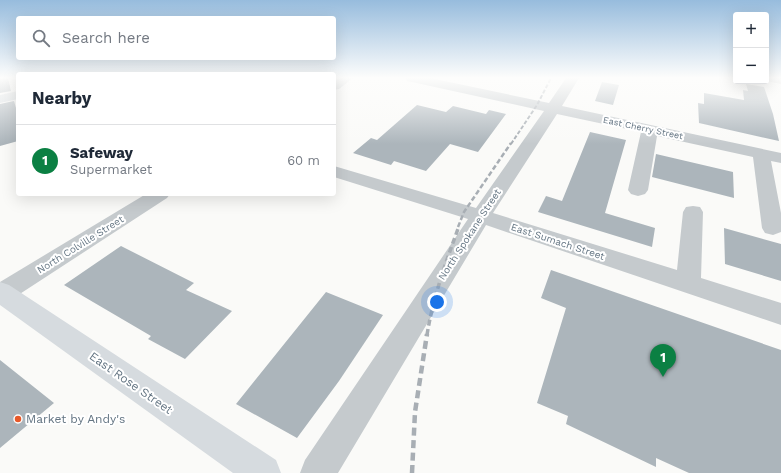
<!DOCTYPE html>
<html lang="en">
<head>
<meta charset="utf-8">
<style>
	:root { --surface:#fff; --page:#f6f6f7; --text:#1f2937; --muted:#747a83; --line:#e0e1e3; --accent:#0b8043 }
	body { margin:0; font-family:"Work Sans",sans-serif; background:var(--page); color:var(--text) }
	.controls { position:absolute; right:12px; top:12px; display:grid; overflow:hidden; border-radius:4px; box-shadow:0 4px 16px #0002 }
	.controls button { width:36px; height:36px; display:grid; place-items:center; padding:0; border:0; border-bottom:1px solid var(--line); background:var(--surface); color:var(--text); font:20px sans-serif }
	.you { position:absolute; left:437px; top:302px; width:14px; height:14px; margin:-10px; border:3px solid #fff; border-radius:50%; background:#1a73e8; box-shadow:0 0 0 6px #1a73e833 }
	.badge { display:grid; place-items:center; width:26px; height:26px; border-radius:50%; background:var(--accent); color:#fff; font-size:13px; font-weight:700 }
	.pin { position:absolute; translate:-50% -33px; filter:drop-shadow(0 1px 2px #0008) }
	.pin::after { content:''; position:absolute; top:21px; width:14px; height:12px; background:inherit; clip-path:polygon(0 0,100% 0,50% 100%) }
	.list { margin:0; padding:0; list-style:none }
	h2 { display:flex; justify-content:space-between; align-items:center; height:52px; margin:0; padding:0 16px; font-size:17px }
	h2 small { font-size:13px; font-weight:400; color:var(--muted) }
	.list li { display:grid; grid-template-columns:26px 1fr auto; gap:12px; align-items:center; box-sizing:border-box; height:72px; padding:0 16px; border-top:1px solid var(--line) }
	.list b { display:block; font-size:15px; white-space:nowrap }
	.list p { margin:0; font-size:13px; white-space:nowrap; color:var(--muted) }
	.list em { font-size:13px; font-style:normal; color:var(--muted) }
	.icon { flex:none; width:22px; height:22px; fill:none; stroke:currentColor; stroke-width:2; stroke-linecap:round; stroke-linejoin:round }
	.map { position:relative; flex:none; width:781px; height:473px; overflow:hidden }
	.search { position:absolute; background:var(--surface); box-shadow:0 4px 16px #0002; left:16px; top:16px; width:320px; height:44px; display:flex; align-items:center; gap:10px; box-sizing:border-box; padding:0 14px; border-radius:4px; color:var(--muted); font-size:15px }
	.panel { position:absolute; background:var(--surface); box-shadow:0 4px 16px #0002; left:16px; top:72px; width:320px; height:124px; border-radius:4px }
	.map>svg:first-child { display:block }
	.building { fill:#acb5bb }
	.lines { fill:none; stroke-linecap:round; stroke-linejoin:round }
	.minor { fill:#c5cacd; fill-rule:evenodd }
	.major { fill:#d6dbdf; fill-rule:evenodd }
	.rail-far3 { stroke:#a8aeb4; stroke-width:2; stroke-dasharray:4 2; stroke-linecap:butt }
	.rail-far2 { stroke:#a8aeb4; stroke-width:2.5; stroke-dasharray:5 2.5; stroke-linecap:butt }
	.rail-far1 { stroke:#a8aeb4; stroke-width:3.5; stroke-dasharray:6 3.5; stroke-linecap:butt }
	.rail { stroke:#a8aeb4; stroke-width:4.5; stroke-dasharray:8 4.5; stroke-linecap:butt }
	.poi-dot { fill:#e85929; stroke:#fff; stroke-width:1.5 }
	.labels { text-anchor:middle; stroke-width:4; stroke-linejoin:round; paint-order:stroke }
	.far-street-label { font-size:9px; fill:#647583; stroke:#fff }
	.street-label { font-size:10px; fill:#647583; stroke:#fff }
	.near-street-label { font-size:12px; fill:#647583; stroke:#fff }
	.near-poi-label { font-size:12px; fill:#647583; stroke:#fff; text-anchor:start }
</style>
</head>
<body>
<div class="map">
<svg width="781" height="473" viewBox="0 0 781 473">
	<rect width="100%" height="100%" fill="#fafaf8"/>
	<path class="building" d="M 0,78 L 8,78 L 11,91 L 0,93 Z
		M 602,82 L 619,85 L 613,105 L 595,101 Z
		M 746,84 L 764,87 L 773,114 L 779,141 L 699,123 L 698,103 L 704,104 L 704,93 L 744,100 L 743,90 L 748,91 Z
		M 14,101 L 18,115 L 18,141 L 0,146 L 0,104 Z
		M 417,105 L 446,112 L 453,106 L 486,114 L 489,110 L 506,114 L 478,152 L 450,144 L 426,171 L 394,161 L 391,165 L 353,153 L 371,138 L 377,140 Z
		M 590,132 L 626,140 L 605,213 L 655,228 L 652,247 L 538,212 L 546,196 L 562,201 Z
		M 656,154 L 733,172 L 734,198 L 652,177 Z
		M 724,228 L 781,244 L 781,281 L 725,264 Z
		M 121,246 L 194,283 L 186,290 L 232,311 L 185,359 L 148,339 L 151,336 L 64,285 Z
		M 551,270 L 781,350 L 781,473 L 689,473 L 656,458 L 656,467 L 566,424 L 568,416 L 537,403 L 566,308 L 541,298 Z
		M 326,292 L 383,315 L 339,381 L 297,438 L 236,404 Z
		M 0,360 L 54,403 L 0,448 Z"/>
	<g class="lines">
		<path class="minor" d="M 338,78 L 353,78 L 339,89 L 334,90 L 334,80 Z
			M 406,78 L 430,78 L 549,103 L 566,78 L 579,78 L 562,106 L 781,153 L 781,163 L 771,161 L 781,213 L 781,232 L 773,235 L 765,233 L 762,228 L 753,157 L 657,136 L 648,190 L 645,194 L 638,196 L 631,194 L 628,190 L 641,132 L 557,114 L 493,213 L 677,270 L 683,212 L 686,207 L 693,206 L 700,207 L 703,212 L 701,278 L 781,303 L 781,325 L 486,225 L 338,473 L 300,473 L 305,460 L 468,219 L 334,177 L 334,166 L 476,208 L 544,111 L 412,82 L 407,81 Z
			M 766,78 L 781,78 L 781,84 L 767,81 Z
			M 146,194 L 170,194 L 167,198 L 9,301 L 0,304 L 0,282 Z"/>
		<path class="major" d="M 18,91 L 18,99 L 0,103 L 0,95 Z
			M 0,282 L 9,285 L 276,460 L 281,473 L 233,473 L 0,305 Z"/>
		<path class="rail-far3" d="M 511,144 L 537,105 L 551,78"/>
		<path class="rail-far2" d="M 458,227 L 464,212 L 511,143"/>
		<path class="rail-far1" d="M 427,335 C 433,297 446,262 459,226"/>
		<path class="rail" d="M 412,473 L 415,412 L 427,334"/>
	</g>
	<linearGradient id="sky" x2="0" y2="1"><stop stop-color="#97bcdd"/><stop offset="0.54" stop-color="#fdfdfc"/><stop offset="1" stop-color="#fdfdfc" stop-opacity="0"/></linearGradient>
	<rect width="781" height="144" fill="url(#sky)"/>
	<circle class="poi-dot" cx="18" cy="419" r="4"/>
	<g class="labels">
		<g class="far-street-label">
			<text transform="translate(643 128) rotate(12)" y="3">East Cherry Street</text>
		</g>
		<g class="street-label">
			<text transform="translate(469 234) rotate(-57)" y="4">North Spokane Street</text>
			<text transform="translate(558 241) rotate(18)" y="4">East Sumach Street</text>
			<text transform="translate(80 244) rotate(-32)" y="4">North Colville Street</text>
		</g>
		<g class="near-street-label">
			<text transform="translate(131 383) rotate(35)" y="4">East Rose Street</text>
		</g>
		<g class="near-poi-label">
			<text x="26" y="423">Market by Andy's</text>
		</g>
	</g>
</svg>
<div class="controls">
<button>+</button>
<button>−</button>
</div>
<div class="you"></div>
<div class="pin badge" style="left:663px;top:377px">1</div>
<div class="search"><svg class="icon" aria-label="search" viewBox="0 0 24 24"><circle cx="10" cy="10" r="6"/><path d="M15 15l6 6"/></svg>Search here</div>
<section class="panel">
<h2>Nearby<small></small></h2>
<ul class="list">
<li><span class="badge">1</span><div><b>Safeway</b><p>Supermarket</p></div><em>60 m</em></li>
</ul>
</section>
</div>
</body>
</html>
